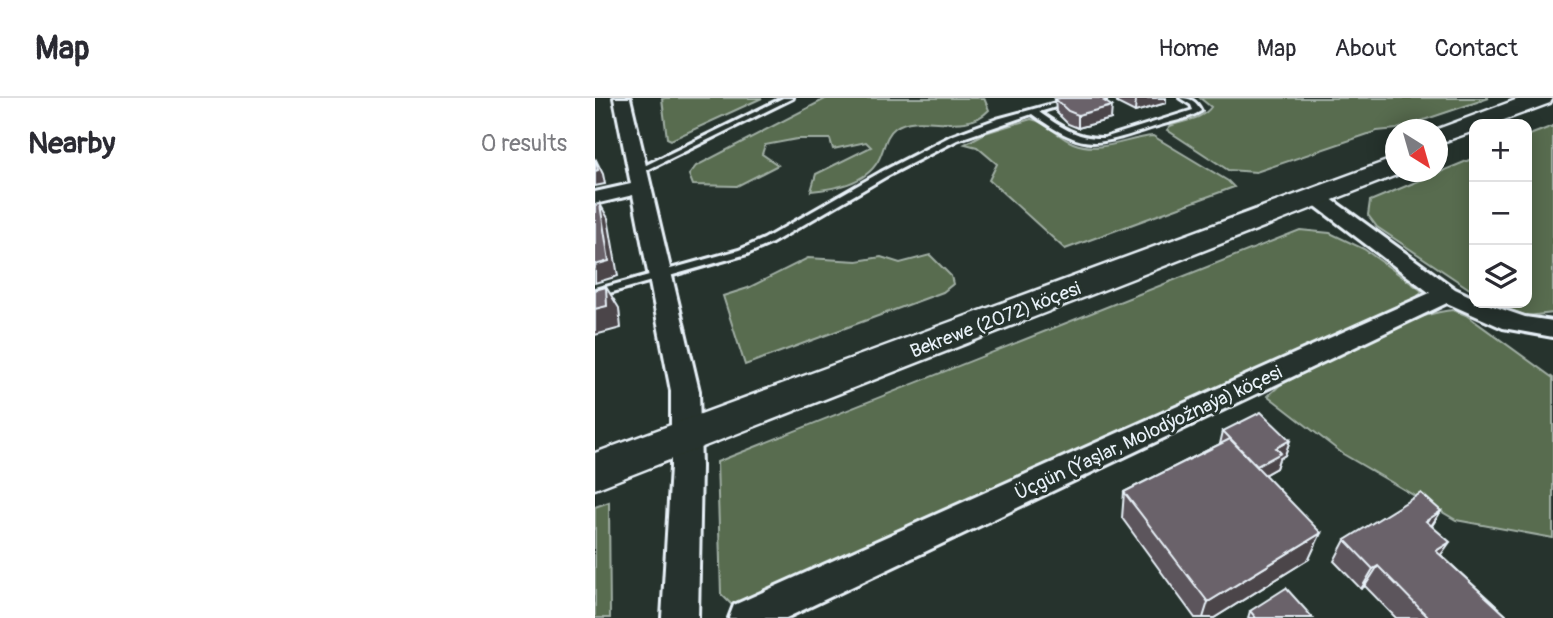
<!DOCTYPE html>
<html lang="en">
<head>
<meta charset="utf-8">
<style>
	:root { --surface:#fff; --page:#f2f2f3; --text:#2b2b33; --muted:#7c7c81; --line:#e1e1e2 }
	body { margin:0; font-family:Pangolin,sans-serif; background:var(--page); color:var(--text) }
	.controls { position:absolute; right:21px; top:21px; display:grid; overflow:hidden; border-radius:14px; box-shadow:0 4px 18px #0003 }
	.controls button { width:63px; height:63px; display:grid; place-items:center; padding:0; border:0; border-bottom:2px solid var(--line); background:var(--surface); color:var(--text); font:35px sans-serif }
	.compass { position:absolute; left:790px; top:21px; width:63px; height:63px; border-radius:50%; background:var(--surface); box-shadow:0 4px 18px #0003; rotate:143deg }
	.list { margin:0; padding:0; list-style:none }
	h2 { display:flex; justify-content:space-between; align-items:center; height:91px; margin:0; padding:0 28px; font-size:30px }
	h2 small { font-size:23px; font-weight:400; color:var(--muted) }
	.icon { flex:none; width:38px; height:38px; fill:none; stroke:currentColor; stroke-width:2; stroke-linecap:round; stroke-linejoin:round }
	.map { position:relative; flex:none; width:958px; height:520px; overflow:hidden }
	header { display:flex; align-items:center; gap:42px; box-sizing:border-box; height:98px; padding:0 35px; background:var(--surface); border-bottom:2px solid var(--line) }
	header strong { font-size:33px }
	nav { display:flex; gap:38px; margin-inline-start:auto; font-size:24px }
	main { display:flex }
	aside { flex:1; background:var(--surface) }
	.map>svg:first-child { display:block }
	.green { fill:#586c4f; stroke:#a0aea4; stroke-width:2 }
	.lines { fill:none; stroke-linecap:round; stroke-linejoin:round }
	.lane-casing { stroke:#e8f1f8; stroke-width:6 }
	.street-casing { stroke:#e8f1f8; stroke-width:6 }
	.secondary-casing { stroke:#e8f1f8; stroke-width:5 }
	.lane { fill:#26332d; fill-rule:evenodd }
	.street { fill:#26332d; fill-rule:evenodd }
	.secondary { fill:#26332d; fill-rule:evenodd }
	.wall { fill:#5c545b; stroke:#e8f1f8; stroke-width:2 }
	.shaded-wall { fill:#4b454a; stroke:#e8f1f8; stroke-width:2 }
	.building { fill:#6b626a; stroke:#e8f1f8; stroke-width:2 }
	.labels { text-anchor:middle; stroke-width:6; stroke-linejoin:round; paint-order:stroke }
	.street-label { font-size:19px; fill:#e8f1f8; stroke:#26332d }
</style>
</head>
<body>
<header>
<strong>Map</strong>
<nav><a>Home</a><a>Map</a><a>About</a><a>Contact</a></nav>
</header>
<main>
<aside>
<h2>Nearby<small>0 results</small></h2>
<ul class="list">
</ul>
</aside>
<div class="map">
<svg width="958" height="520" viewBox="0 0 958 520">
	<rect width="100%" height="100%" fill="#26332d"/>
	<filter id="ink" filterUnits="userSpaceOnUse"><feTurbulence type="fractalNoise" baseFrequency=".0143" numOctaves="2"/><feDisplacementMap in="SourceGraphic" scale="14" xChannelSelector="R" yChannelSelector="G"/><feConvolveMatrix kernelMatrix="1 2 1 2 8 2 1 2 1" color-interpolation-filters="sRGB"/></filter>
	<g filter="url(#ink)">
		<path class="green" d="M 70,0 L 167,0 L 76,42 L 72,40 L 67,1 Z
			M 232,0 L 389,0 L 394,12 C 369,39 325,12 300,30 C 290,37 289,53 283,63 C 270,86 238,91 216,93 L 221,76 L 276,49 L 271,44 L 238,51 L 235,41 L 202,41 L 170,47 L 167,56 L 183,67 L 142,88 L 98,87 L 94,77 L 101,68 Z
			M 605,0 L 894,0 L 802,31 L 782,33 L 661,74 L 633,72 L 572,32 L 575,28 C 588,23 608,21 616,9 Z
			M 436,21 C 453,24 462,39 478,45 C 506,56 531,40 558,38 L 633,83 L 639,89 L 470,151 L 394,82 L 402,66 L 382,49 L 370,46 L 390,35 Z
			M 958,28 L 958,215 L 932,218 L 897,205 L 932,205 L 932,38 Z
			M 879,60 L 879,194 L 782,129 L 773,117 L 775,103 Z
			M 705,132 L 735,135 L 769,151 L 827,193 L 822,199 L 779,222 L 146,516 L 126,496 L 122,364 Z
			M 335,157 L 356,178 L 358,186 L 348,194 L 150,267 L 128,198 L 153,190 L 213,160 L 262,163 L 286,159 L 305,165 Z
			M 858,212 L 871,217 L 958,280 L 958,440 L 861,422 L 748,356 L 673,298 L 685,287 C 729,265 812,215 858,212 Z
			M 14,404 L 15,520 L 0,520 L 0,409 Z"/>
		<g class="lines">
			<defs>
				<path id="lane" d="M 188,0 L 198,0 L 46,75 L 39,73 Z
					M 479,0 L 491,0 L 444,14 C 465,29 483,41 509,40 L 598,12 L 596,7 L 585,0 C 596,0 601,3 606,13 C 593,21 574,24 559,29 C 499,48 491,54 437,16 L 362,42 L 292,78 L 177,145 L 152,156 L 0,199 L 0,192 L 144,152 L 169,141 L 286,74 L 356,38 L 402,21 Z"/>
				<path id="street" d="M 19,0 L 35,0 L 104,293 L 106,369 L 103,520 L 67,520 L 76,369 L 76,293 L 38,97 L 0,106 L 0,94 L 36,86 Z
					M 721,93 L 728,95 L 860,191 L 879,200 L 879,205 L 889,205 L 930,219 L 958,223 L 958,239 L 908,230 L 852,205 L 191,520 L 134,520 L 139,507 L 835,195 L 714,103 L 711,99 L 714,95 Z"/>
				<path id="secondary" d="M 926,0 L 958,0 L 955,5 L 898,26 L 879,26 L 879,33 L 842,46 L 842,32 L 840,32 Z
					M 800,60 L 800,74 L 809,74 L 0,391 L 0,355 Z"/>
			</defs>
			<use href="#lane" class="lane-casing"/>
			<use href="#street" class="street-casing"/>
			<use href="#secondary" class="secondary-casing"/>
			<use href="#lane" class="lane"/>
			<use href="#street" class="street"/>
			<use href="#secondary" class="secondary"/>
		</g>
		<path class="wall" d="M 518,0 L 571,0 L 571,5 L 540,14 L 522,5 L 522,3 Z
			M 460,1 L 512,5 L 516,21 L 483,30 L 473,26 L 461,14 Z
			M 628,333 L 695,342 L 690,357 L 684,361 L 681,370 L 669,377 L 714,461 L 619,520 L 600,520 L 527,420 L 529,394 L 625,346 Z
			M 846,413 L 837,428 L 846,457 L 914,520 L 801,520 L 770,488 L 766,491 L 739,463 L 750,442 Z
			M 655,513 L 718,520 L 653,520 Z"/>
		<path class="shaded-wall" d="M 546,0 L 571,0 L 571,5 L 540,14 L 541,1 Z
			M 512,2 L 512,9 L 517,8 L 516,21 L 483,30 L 483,17 Z
			M 1,62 L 8,76 L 10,86 L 0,88 L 0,66 Z
			M 5,106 L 13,120 L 23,178 L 0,185 L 0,167 Z
			M 11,189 L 24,210 L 26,230 L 0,237 L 0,211 Z
			M 695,342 L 690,357 L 684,361 L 681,370 L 658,383 L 662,368 L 681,350 Z
			M 846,413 L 832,434 L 831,423 Z
			M 726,435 L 714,461 L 619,520 L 608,520 L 613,504 Z
			M 855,444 L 840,465 L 841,453 Z
			M 783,468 L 770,488 L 766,491 L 778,471 Z"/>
		<path class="building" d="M 465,0 L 508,0 L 512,2 L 509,3 L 517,8 L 483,17 L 473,13 L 460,1 Z
			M 0,62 L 1,62 L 3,72 L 0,73 Z
			M 5,106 L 14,163 L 0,167 L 0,107 Z
			M 11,189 L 12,208 L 0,211 L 0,192 Z
			M 666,314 L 695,342 L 681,350 L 686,355 L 662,368 L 628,333 Z
			M 635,341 L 726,435 L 613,504 L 529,394 Z
			M 826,395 L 846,413 L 831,423 L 855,444 L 841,453 L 914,520 L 834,520 L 783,468 L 778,471 L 750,442 Z
			M 691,490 L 718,520 L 661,520 L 655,513 Z"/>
	</g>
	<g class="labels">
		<g class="street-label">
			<text transform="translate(400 221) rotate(-21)" y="7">Bekrewe (2072) köçesi</text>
			<text transform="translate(553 334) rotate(-25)" y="7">Üçgün (Ýaşlar, Molodýožnaýa) köçesi</text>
		</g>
	</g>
</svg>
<div class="controls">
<button>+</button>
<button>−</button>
<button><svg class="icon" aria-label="layers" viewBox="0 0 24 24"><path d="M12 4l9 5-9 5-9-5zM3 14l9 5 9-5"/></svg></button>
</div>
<svg class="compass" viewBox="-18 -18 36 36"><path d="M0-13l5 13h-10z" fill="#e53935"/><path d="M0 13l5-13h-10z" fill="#7c7c81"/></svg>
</div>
</main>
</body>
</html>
